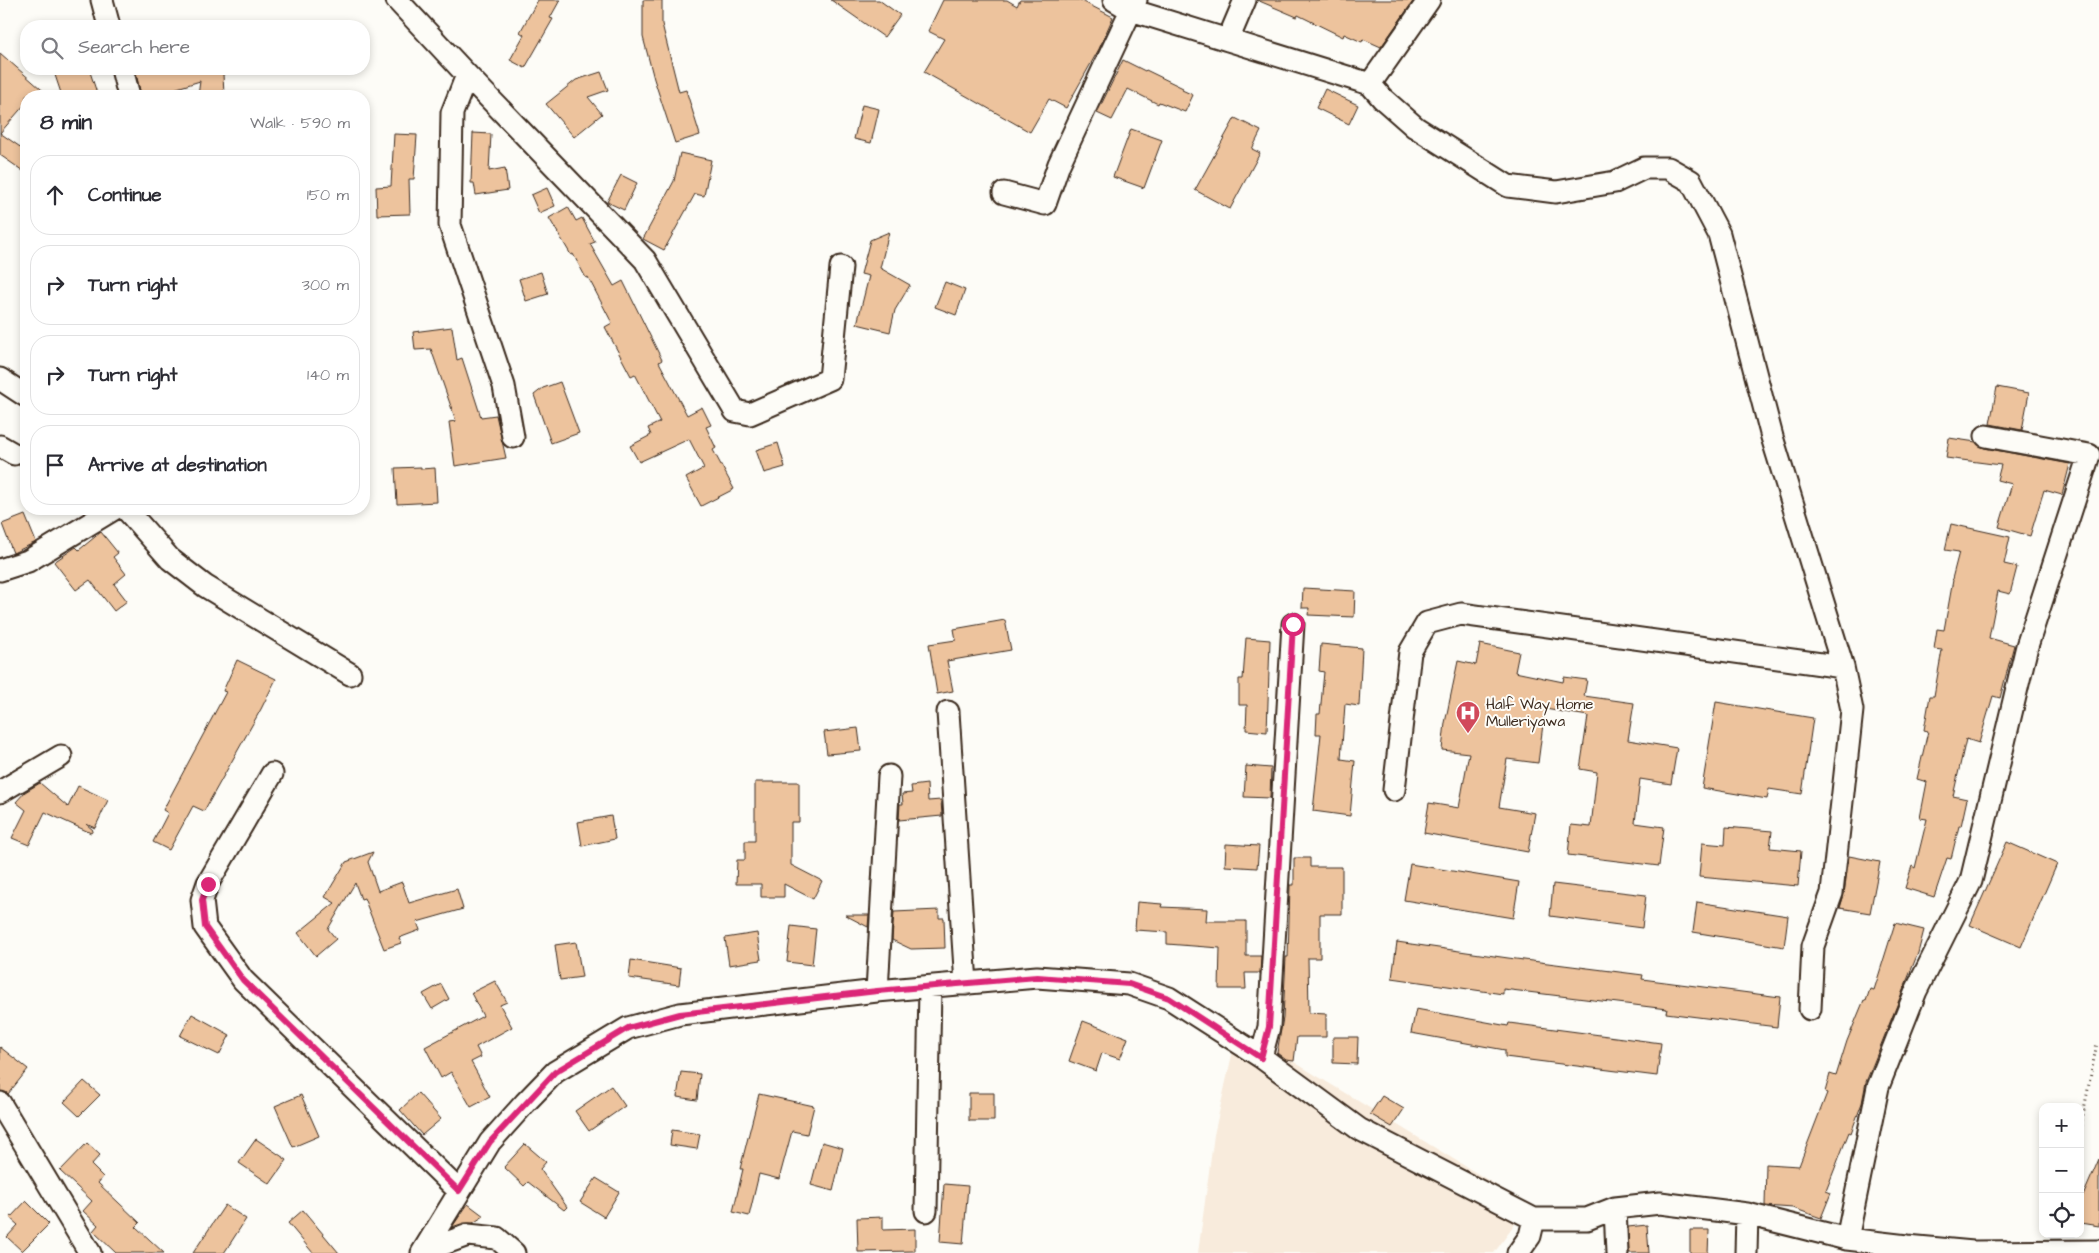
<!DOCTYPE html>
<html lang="en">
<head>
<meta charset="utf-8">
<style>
	:root { --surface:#fff; --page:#f2f2f3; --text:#2b2b33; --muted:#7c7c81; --line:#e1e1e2 }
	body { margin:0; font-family:"Architects Daughter",sans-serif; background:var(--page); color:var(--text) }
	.controls { position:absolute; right:15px; bottom:15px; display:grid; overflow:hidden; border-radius:10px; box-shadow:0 2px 8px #0003 }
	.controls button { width:45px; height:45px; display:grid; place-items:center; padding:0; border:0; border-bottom:1px solid var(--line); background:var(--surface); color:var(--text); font:25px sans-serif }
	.stop { position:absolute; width:15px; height:15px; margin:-11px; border:4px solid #db2777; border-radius:50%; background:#fff }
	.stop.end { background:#db2777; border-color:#fff; box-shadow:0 1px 5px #0008 }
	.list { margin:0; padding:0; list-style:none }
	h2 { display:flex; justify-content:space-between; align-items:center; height:65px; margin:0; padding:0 20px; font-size:21px }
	h2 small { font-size:16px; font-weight:400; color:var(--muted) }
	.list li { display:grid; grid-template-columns:32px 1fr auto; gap:15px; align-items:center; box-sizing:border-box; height:80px; margin:0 10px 10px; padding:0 10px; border:1px solid var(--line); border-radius:20px }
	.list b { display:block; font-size:19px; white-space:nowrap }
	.list em { font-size:16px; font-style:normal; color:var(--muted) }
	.icon { flex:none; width:28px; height:28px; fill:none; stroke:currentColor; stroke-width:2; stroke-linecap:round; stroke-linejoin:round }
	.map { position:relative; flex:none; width:2099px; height:1253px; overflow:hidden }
	.search { position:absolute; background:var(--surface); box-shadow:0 2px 8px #0003; left:20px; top:20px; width:350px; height:55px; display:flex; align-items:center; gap:12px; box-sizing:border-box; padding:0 18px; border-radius:20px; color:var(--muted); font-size:19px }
	.panel { position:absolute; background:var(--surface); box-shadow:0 2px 8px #0003; left:20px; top:90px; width:350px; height:425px; border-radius:20px }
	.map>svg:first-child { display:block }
	.built { fill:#f8ebdc }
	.building { fill:#edc39d; stroke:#3b2a1e }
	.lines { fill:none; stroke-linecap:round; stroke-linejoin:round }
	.minor-casing { stroke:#3b2a1e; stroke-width:25 }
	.path { stroke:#3b2a1e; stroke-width:3; stroke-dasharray:1 4; stroke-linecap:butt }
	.minor { stroke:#fdfcf7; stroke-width:21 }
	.route { stroke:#db2777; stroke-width:6 }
	.labels { text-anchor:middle; stroke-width:4; stroke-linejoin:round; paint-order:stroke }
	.poi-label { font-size:15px; fill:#3b2a1e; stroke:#fdfcf7; text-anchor:start }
</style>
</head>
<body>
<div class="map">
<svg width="2099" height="1253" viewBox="0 0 2099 1253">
	<rect width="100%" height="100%" fill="#fdfcf7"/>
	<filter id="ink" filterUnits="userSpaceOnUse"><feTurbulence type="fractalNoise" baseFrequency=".02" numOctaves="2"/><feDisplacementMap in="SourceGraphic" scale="10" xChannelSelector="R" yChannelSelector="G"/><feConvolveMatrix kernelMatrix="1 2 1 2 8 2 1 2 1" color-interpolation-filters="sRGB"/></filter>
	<g filter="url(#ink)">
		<path class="built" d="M 1238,1028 L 1529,1205 L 1494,1253 L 1198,1253 L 1214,1135 Z"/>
		<path class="building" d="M 538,0 L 560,0 L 550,18 L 553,19 L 525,68 L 510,60 L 524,35 L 520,32 Z
			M 643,0 L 662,0 L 662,24 L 679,92 L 686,90 L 700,135 L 675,143 L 654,79 L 643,37 Z
			M 831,0 L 879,0 L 900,15 L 884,37 Z
			M 943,0 L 1007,0 L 1017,6 L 1020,0 L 1080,0 L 1113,17 L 1099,49 L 1066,108 L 1049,99 L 1030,132 L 924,72 L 944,39 L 928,31 Z
			M 1257,0 L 1414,0 L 1381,47 L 1363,39 L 1362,42 L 1344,34 L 1343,37 L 1298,15 L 1297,17 Z
			M 0,53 L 49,96 L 26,96 L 26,103 L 0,133 L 26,151 L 26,173 L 0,155 Z
			M 1123,60 L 1145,71 L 1146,70 L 1183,88 L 1182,90 L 1193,95 L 1185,112 L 1159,102 L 1158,104 L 1128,89 L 1112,120 L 1097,113 Z
			M 53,69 L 89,69 L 98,96 L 62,96 Z
			M 150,69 L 227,69 L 228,73 L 223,74 L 224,96 L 198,96 L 200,81 L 151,96 L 141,96 L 136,73 Z
			M 601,72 L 608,90 L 588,97 L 602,114 L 574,137 L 546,104 L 576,80 Z
			M 1325,89 L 1358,105 L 1349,124 L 1316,108 Z
			M 862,105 L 879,109 L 871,143 L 854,139 Z
			M 1235,118 L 1261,131 L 1252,149 L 1260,153 L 1230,209 L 1195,190 Z
			M 1131,129 L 1162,140 L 1144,188 L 1113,177 Z
			M 473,133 L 491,134 L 489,171 L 505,168 L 508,190 L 476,195 L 474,183 L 471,183 Z
			M 394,134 L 417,135 L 414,179 L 409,179 L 410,214 L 377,215 L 376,187 L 391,186 Z
			M 680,153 L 711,160 L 704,196 L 695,194 L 664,250 L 643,239 L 674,181 Z
			M 621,175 L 637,183 L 624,210 L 607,202 Z
			M 547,188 L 555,206 L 539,213 L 531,195 Z
			M 568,207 L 576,221 L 582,218 L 595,242 L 590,244 L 614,286 L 623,281 L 662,360 L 659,362 L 687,415 L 702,407 L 711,425 L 706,427 L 716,448 L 713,450 L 734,489 L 701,506 L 686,478 L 704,468 L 689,439 L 639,462 L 630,446 L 651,435 L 648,428 L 660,422 L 635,374 L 631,376 L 605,327 L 612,323 L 588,277 L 586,278 L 573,254 L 571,255 L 549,218 Z
			M 889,232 L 880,268 L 910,285 L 895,310 L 890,332 L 857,324 L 869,276 L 861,274 L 870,240 Z
			M 541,272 L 548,294 L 526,301 L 519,279 Z
			M 945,282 L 965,290 L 956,315 L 935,307 Z
			M 452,327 L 457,360 L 462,358 L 481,417 L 496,415 L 506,458 L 455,466 L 449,422 L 456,421 L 431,349 L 415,350 L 413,332 Z
			M 560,382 L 579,433 L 551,443 L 534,395 L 543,388 Z
			M 1997,387 L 2029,393 L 2022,430 L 1990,424 Z
			M 1949,438 L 1976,442 L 1984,448 L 2070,464 L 2062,495 L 2044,490 L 2030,536 L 1999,527 L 2012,484 L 1997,480 L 2001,465 L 1946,458 Z
			M 778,443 L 785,467 L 764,473 L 756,450 Z
			M 421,467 L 421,469 L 435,468 L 437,502 L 397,504 L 395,468 Z
			M 25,515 L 36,542 L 13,553 L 2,524 Z
			M 1951,524 L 2010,537 L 2004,564 L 2017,567 L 2010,594 L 1998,591 L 1989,638 L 2014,645 L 2000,698 L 1993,696 L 1979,743 L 1966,739 L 1953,796 L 1967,799 L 1961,826 L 1959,826 L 1951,859 L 1947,858 L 1934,897 L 1905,888 L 1912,866 L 1915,868 L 1927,819 L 1920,818 L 1927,782 L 1917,779 L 1928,731 L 1924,730 L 1930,696 L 1934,696 L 1942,650 L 1934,649 L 1937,629 L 1944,630 L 1953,580 L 1952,579 L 1959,552 L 1945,550 Z
			M 101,532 L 118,553 L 113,557 L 126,574 L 114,584 L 127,601 L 114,611 L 90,580 L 76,590 L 54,562 L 76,547 L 79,550 Z
			M 1303,588 L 1355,591 L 1354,617 L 1308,615 L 1309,608 L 1302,608 Z
			M 1005,620 L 1011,650 L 947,661 L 953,691 L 937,694 L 929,644 L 956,640 L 954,629 Z
			M 1246,638 L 1270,640 L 1267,732 L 1246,730 L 1247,705 L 1239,705 L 1239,679 L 1243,679 Z
			M 1321,644 L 1362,648 L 1359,706 L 1345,704 L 1341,759 L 1355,761 L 1350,816 L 1313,811 L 1321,734 L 1316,734 L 1317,714 L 1320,714 L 1324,672 L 1319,671 Z
			M 1480,644 L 1519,652 L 1515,672 L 1563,682 L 1564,677 L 1587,680 L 1584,696 L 1634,703 L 1628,740 L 1677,748 L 1671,784 L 1640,779 L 1635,823 L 1664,827 L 1659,866 L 1568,855 L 1571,825 L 1591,827 L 1597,772 L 1580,769 L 1588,716 L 1545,709 L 1538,763 L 1507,759 L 1499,807 L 1535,813 L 1528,852 L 1424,833 L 1429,803 L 1459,808 L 1469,753 L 1442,750 L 1445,723 L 1458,661 L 1476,665 Z
			M 237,660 L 276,679 L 261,709 L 204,811 L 193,806 L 169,850 L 153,842 L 168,813 L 163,810 L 226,692 L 223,691 Z
			M 1716,702 L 1813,718 L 1802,794 L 1769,789 L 1767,799 L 1702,788 Z
			M 858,728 L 861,751 L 827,754 L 824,732 Z
			M 1246,766 L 1271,768 L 1270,798 L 1244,797 Z
			M 755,782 L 799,782 L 799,822 L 791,822 L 791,865 L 822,881 L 813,899 L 784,884 L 784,897 L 761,897 L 761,884 L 736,884 L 737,860 L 745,860 L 745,841 L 755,841 Z
			M 40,783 L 68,807 L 78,786 L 108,800 L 95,828 L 86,824 L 93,830 L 91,833 L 45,812 L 29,845 L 12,838 L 26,810 L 16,802 L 25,792 Z
			M 927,784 L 928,801 L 941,800 L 942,816 L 899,820 L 900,804 L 903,804 L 902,794 L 912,793 L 911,786 Z
			M 611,816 L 615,839 L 582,846 L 578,822 Z
			M 1726,827 L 1772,831 L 1770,848 L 1801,851 L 1798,886 L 1699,877 L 1702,843 L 1725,845 Z
			M 2007,842 L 2057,864 L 2021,947 L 1970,925 Z
			M 1226,844 L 1259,846 L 1257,868 L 1225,866 Z
			M 373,852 L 368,862 L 378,891 L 402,882 L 409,903 L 457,889 L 463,909 L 417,922 L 420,930 L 399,938 L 401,943 L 384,949 L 364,898 L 361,899 L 355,883 L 328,929 L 336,939 L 316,956 L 298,933 L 335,903 L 325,897 L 346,862 Z
			M 1849,856 L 1880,862 L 1870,913 L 1840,908 L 1844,894 Z
			M 1294,858 L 1310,858 L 1310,867 L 1342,867 L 1342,914 L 1320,914 L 1320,958 L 1308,958 L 1309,1013 L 1326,1014 L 1326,1037 L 1297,1037 L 1294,1061 L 1286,1060 L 1277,1053 L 1283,1018 L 1286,957 L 1288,957 L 1290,885 L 1294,885 Z
			M 1410,864 L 1519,882 L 1513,918 L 1404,900 Z
			M 1553,884 L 1646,895 L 1642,928 L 1550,916 Z
			M 1137,902 L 1162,904 L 1161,907 L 1207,909 L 1206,921 L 1246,921 L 1246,956 L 1261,956 L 1260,973 L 1245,973 L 1246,989 L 1219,989 L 1220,948 L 1167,944 L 1167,932 L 1135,930 Z
			M 1697,902 L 1788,916 L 1784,947 L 1693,932 Z
			M 939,910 L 939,918 L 944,918 L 945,948 L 911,949 L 892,940 L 894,912 Z
			M 845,915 L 869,915 L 868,927 Z
			M 1895,923 L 1924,930 L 1918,953 L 1866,1082 L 1862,1103 L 1851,1133 L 1849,1132 L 1826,1191 L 1831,1193 L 1821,1218 L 1793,1208 L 1765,1206 L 1766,1164 L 1799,1166 L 1827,1093 L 1825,1092 L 1830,1074 L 1836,1076 L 1847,1041 L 1864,1000 L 1866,1001 L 1870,989 L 1874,990 Z
			M 791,926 L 816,929 L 812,965 L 787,962 Z
			M 757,933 L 761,960 L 729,965 L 725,938 Z
			M 576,942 L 582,977 L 560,980 L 555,945 Z
			M 1397,942 L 1508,958 L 1643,975 L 1642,979 L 1780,997 L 1777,1027 L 1666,1013 L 1667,1009 L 1503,989 L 1503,994 L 1392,978 Z
			M 631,960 L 681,968 L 679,985 L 629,978 Z
			M 495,981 L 507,1002 L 500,1005 L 512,1027 L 476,1047 L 481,1057 L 471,1062 L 490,1097 L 471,1107 L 451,1072 L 441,1078 L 425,1047 L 483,1016 L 471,993 Z
			M 441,984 L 449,999 L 432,1009 L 423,994 Z
			M 1416,1009 L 1508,1026 L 1509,1023 L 1661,1043 L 1657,1076 L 1505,1057 L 1505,1050 L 1411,1033 Z
			M 192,1014 L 230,1035 L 219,1055 L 180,1036 Z
			M 1083,1021 L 1128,1038 L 1120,1059 L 1102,1053 L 1096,1071 L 1069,1061 Z
			M 1333,1037 L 1358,1037 L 1357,1064 L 1333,1063 Z
			M 0,1047 L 28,1069 L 8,1094 L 0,1091 Z
			M 681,1072 L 700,1074 L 697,1100 L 677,1097 Z
			M 84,1081 L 100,1095 L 79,1116 L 64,1102 Z
			M 611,1086 L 625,1106 L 589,1131 L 575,1111 Z
			M 418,1093 L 441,1119 L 422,1135 L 400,1110 Z
			M 969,1093 L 994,1093 L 994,1121 L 969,1121 Z
			M 759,1094 L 814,1106 L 807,1134 L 792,1131 L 779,1179 L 759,1174 L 749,1216 L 733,1212 L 743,1169 L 740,1169 Z
			M 301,1095 L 319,1136 L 293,1147 L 275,1106 Z
			M 1382,1096 L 1404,1109 L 1392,1127 L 1370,1114 Z
			M 672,1130 L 700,1134 L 697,1149 L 670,1145 Z
			M 256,1139 L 287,1160 L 270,1184 L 239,1163 Z
			M 822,1142 L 843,1148 L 833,1191 L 811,1185 Z
			M 87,1143 L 100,1155 L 91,1165 L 103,1177 L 98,1183 L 140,1223 L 136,1227 L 164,1253 L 116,1253 L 93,1231 L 98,1225 L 83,1211 L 92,1201 L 60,1171 Z
			M 525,1144 L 546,1162 L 540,1169 L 567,1207 L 564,1210 L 528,1182 L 524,1186 L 504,1167 Z
			M 2099,1159 L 2099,1226 L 2080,1223 L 2080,1203 Z
			M 596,1178 L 619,1192 L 604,1217 L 580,1202 Z
			M 944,1184 L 968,1186 L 963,1244 L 940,1242 Z
			M 26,1201 L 49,1224 L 22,1251 L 7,1237 L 18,1225 L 10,1218 Z
			M 468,1204 L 484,1216 L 473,1223 L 464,1223 L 452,1227 Z
			M 225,1205 L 246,1219 L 224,1253 L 193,1253 Z
			M 303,1210 L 339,1253 L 313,1253 L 288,1223 Z
			M 883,1217 L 883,1230 L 915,1229 L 915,1251 L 858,1252 L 857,1218 Z
			M 1647,1225 L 1649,1253 L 1629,1253 L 1628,1227 Z
			M 1690,1230 L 1709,1230 L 1708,1253 L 1690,1253 Z"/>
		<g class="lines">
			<defs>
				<path id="minor" d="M 102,0 L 109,26
					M 397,0 L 467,75 L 645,260 L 735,411 L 750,414 L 830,379 L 841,267
					M 1136,0 L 1131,10 L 1370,84 L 1429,0
					M 1228,40 L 1245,0
					M 122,69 L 129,96
					M 467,75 L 452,113 L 450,225 L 504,386 L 513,437
					M 1370,84 L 1382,98 L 1415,127 L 1508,186 L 1556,192 L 1615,182 L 1644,168 L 1668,168 L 1691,181 L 1719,234 L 1772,437 L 1843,667 L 1852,710 L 1832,893 L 1813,946 L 1810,1009
					M 1004,193 L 1045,204 L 1059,164 L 1131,10 L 1114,0
					M 0,379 L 26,396
					M 0,446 L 14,454
					M 126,509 L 170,559 L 205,586 L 350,674
					M 0,570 L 28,561 L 114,509
					M 948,712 L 966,984
					M 272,774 L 208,883 L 202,900 L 205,927 L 243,980 L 459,1191
					M 1394,790 L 1410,652 L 1427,623 L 1461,614 L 1843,667
					M 0,792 L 61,756
					M 877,991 L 889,776
					M 1261,1057 L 1269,1027 L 1293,624
					M 0,1103 L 90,1253
					M 1615,1208 L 1617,1253
					M 926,1211 L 930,987
					M 1847,1239 L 1878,1087 L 1916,991 L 1971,881 L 2027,646 L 2089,455 L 1986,436
					M 424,1251 L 468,1235 L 497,1238 L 514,1253
					M 422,1253 L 490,1142 L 525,1103 L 555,1072 L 628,1028 L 680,1014 L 877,991 L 1037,977 L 1129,984 L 1169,998 L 1261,1057 L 1359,1129 L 1534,1219 L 1587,1219 L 1615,1208 L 1660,1203 L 1747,1214 L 1847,1239 L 1907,1246 L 1973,1252 L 2099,1251
					M 1518,1253 L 1530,1236 L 1534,1219
					M 1746,1253 L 1747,1214"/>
			</defs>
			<use href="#minor" class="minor-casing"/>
			<path class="path" d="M 2080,1130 L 2097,1043"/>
			<use href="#minor" class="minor"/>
		</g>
	</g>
	<g class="lines" filter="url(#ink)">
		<path class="route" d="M 208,884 L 202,900 L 205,927 L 243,980 L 459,1191 L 490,1142 L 555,1072 L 628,1028 L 680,1014 L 877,991 L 1037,977 L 1129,984 L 1169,998 L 1261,1058 L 1269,1027 L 1293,624"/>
	</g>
	<defs>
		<symbol id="hospital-pin" viewBox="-11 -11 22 30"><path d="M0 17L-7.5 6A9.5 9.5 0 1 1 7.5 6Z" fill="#d1495b" stroke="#fdfcf7"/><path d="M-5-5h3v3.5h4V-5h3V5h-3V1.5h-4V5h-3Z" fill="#fff"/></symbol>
	</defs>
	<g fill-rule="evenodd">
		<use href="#hospital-pin" x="1454" y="699" width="28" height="38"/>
	</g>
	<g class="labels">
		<g class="poi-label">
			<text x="1486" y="709">Half Way Home<tspan x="1486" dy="17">Mulleriyawa</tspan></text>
		</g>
	</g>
</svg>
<div class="controls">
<button>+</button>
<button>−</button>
<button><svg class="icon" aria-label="locate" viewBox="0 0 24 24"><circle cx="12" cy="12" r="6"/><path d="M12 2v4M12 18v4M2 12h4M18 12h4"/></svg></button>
</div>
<div class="stop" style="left:1293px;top:624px"></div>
<div class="stop end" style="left:208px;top:884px"></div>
<div class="search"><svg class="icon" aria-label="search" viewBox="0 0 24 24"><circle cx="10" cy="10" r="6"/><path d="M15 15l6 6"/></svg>Search here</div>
<section class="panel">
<h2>8 min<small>Walk · 590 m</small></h2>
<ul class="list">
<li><svg class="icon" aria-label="ahead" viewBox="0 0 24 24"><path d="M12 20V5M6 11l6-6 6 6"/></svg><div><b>Continue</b></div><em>150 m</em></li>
<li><svg class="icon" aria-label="right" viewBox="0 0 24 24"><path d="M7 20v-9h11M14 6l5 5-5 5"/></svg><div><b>Turn right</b></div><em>300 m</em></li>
<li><svg class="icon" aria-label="right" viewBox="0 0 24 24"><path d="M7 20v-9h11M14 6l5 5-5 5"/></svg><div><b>Turn right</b></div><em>140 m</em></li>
<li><svg class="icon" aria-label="arrive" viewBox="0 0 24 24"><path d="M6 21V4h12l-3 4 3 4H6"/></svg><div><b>Arrive at destination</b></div></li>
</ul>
</section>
</div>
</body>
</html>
